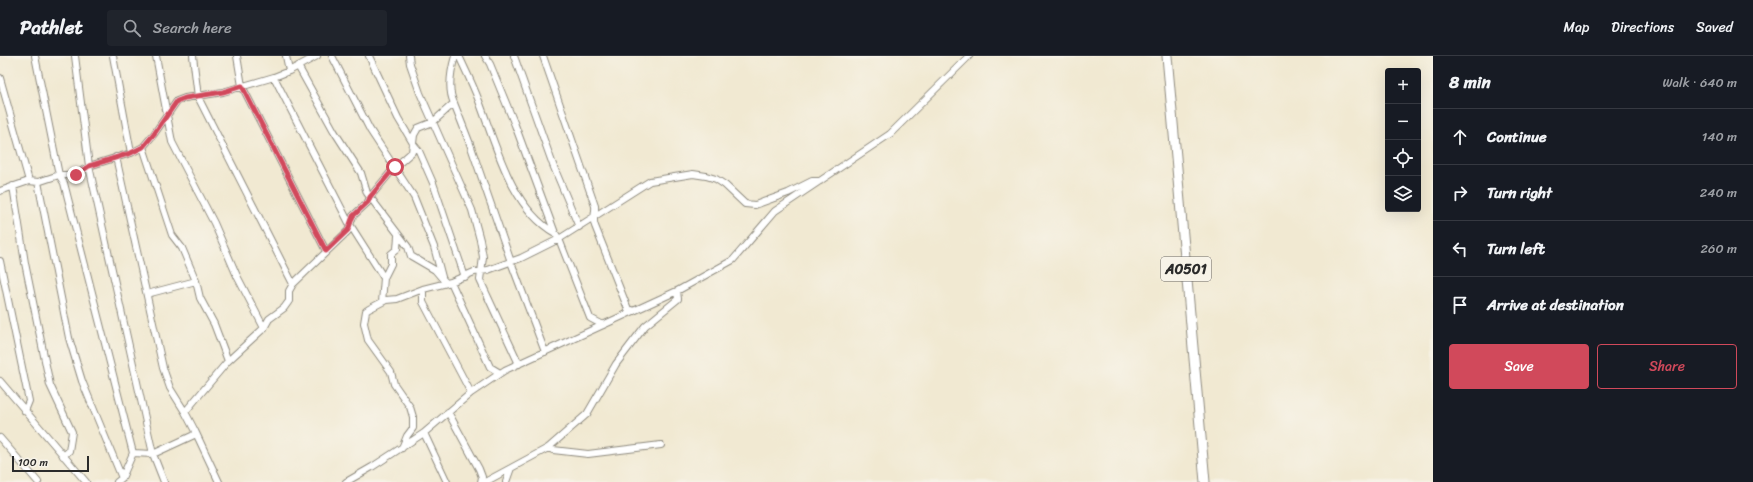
<!DOCTYPE html>
<html lang="en">
<head>
<meta charset="utf-8">
<style>
	:root { --surface:#171b24; --page:#20242c; --text:#f1f3f6; --muted:#9ea1a6; --line:#363941; --accent:#d1495b }
	body { margin:0; font-family:Sriracha,sans-serif; background:var(--page); color:var(--text) }
	.controls { position:absolute; right:12px; top:12px; display:grid; overflow:hidden; border-radius:4px; box-shadow:0 4px 16px #0002 }
	.controls button { width:36px; height:36px; display:grid; place-items:center; padding:0; border:0; border-bottom:1px solid var(--line); background:var(--surface); color:var(--text); font:20px sans-serif }
	.scale { position:absolute; left:12px; bottom:10px; width:77px; box-sizing:border-box; padding-left:4px; border:2px solid #2b2b2b; border-top:0; font-size:11px; line-height:14px; white-space:nowrap; color:#2b2b2b; -webkit-text-stroke:3px #f7f3e8; paint-order:stroke }
	.stop { position:absolute; width:12px; height:12px; margin:-9px; border:3px solid #d1495b; border-radius:50%; background:#fff }
	.stop.end { background:#d1495b; border-color:#fff; box-shadow:0 1px 4px #0008 }
	.list { margin:0; padding:0; list-style:none }
	h2 { display:flex; justify-content:space-between; align-items:center; height:52px; margin:0; padding:0 16px; font-size:17px }
	h2 small { font-size:13px; font-weight:400; color:var(--muted) }
	.list li { display:grid; grid-template-columns:26px 1fr auto; gap:12px; align-items:center; box-sizing:border-box; height:56px; padding:0 16px; border-top:1px solid var(--line) }
	.list b { display:block; font-size:15px; white-space:nowrap }
	.list em { font-size:13px; font-style:normal; color:var(--muted) }
	.actions { display:flex; gap:8px; padding:12px 16px }
	.actions a { flex:1; padding:9px 0; border:1px solid var(--accent); border-radius:4px; text-align:center; font-size:14px; color:var(--accent) }
	.actions .main { background:var(--accent); color:#fff }
	.icon { flex:none; width:22px; height:22px; fill:none; stroke:currentColor; stroke-width:2; stroke-linecap:round; stroke-linejoin:round }
	.map { position:relative; flex:none; width:1433px; height:426px; overflow:hidden }
	header { display:flex; align-items:center; gap:24px; box-sizing:border-box; height:56px; padding:0 20px; background:var(--surface); border-bottom:1px solid var(--line) }
	header strong { font-size:19px }
	nav { display:flex; gap:22px; margin-inline-start:auto; font-size:14px }
	.search { width:280px; height:36px; background:var(--page); display:flex; align-items:center; gap:10px; box-sizing:border-box; padding:0 14px; border-radius:4px; color:var(--muted); font-size:15px }
	main { display:flex }
	aside { flex:1; background:var(--surface) }
	.map>svg:first-child { display:block }
	.lines { fill:none; stroke-linecap:round; stroke-linejoin:round }
	.minor-casing { stroke:#8e8a7e; stroke-width:8 }
	.highway-casing { stroke:#8e8a7e; stroke-width:11 }
	.minor { stroke:#fff; stroke-width:6 }
	.highway { stroke:#fff; stroke-width:9 }
	.route { stroke:#d1495b; stroke-width:5 }
	.labels { text-anchor:middle; stroke-width:3; stroke-linejoin:round; paint-order:stroke }
	.shield { fill:#f7f3e8; stroke:#686764; stroke-width:1 }
	.shield-label { font-size:14px; font-weight:bold; fill:#2b2b2b }
</style>
</head>
<body>
<header>
<strong>Pathlet</strong>
<div class="search"><svg class="icon" aria-label="search" viewBox="0 0 24 24"><circle cx="10" cy="10" r="6"/><path d="M15 15l6 6"/></svg>Search here</div>
<nav><a>Map</a><a>Directions</a><a>Saved</a></nav>
</header>
<main>
<div class="map">
<svg width="1433" height="426" viewBox="0 0 1433 426">
	<rect width="100%" height="100%" fill="#f7f3e8"/>
	<filter id="ink" filterUnits="userSpaceOnUse"><feTurbulence type="fractalNoise" baseFrequency=".025" numOctaves="2"/><feDisplacementMap in="SourceGraphic" scale="8" xChannelSelector="R" yChannelSelector="G"/><feConvolveMatrix kernelMatrix="1 2 1 2 8 2 1 2 1" color-interpolation-filters="sRGB"/></filter>
	<filter id="wash" filterUnits="userSpaceOnUse"><feTurbulence type="fractalNoise" baseFrequency=".012" numOctaves="4" result="noise"/><feDisplacementMap in="SourceGraphic" scale="16" xChannelSelector="R" yChannelSelector="G"/><feGaussianBlur stdDeviation="0.9" result="paint"/><feColorMatrix in="noise" values="0 0 0 0 0 0 0 0 0 0 0 0 0 0 0 0 0 1.4 0 .05"/><feComposite in="paint" operator="in"/></filter>
	<g filter="url(#wash)">
		<rect width="100%" height="100%" fill="#f1e9d2"/>
	</g>
	<g filter="url(#ink)">
		<g class="lines">
			<defs>
				<path id="minor" d="M 35,0 L 59,119 L 64,127 L 133,397
					M 75,0 L 89,110 L 153,398 L 164,426
					M 113,0 L 131,97
					M 156,0 L 172,86 L 214,167 L 237,220 L 264,272
					M 193,0 L 198,41 L 293,228
					M 237,0 L 242,30 L 326,195
					M 286,0 L 289,15
					M 332,0 L 370,74 L 414,141 L 434,191 L 442,221
					M 369,0 L 398,62 L 414,89 L 419,95 L 433,127 L 465,221
					M 409,0 L 410,8 L 420,37 L 472,154 L 480,184 L 483,201 L 480,224 L 519,308
					M 459,0 C 466,15 473,29 479,45 C 496,89 511,152 555,177
					M 485,0 L 490,8 L 515,69 L 555,177 L 559,183 L 590,262 L 603,269
					M 514,0 L 553,109 L 579,171
					M 543,0 L 595,150 C 596,157 592,163 595,170 L 628,253 L 634,255
					M 298,10 L 334,75 L 361,117 L 367,137 L 408,191 L 411,200 L 435,214 L 446,227
					M 274,21 L 349,167 L 384,222
					M 0,22 L 29,125
					M 454,47 L 470,88 L 511,206 L 545,296
					M 143,91 L 172,179 L 182,192 L 196,225 L 200,242 L 214,268 L 228,305
					M 116,101 L 163,312 L 170,332 L 185,356
					M 38,126 L 69,282 L 82,325 L 122,422
					M 13,130 L 25,207 L 50,329 L 72,376 L 69,395 L 63,400
					M 0,135 L 29,125 L 38,126 L 59,119 L 76,119 L 89,110 L 131,97 L 143,91 L 154,78 L 177,45 L 185,42 L 223,36 L 274,21 L 289,15 L 317,0
					M 0,205 L 29,345 L 25,355
					M 451,226 L 490,311 L 500,317
					M 423,233 L 423,246 L 471,337
					M 147,238 L 196,225
					M 382,246 L 384,222 L 391,208 L 391,198 L 397,193 L 398,180
					M 0,325 L 86,426
					M 448,356 L 479,413 L 482,421 L 481,426
					M 195,375 L 219,426
					M 424,377 L 447,426
					M 0,382 L 38,426
					M 402,392 L 407,380 L 413,372 L 413,361 L 410,351 L 394,328 L 391,316 L 368,284 L 364,267 L 366,255 L 369,253 L 386,244 L 397,243 L 423,233 L 451,226 L 474,216 L 488,214 L 521,202 L 559,183 L 650,125 L 693,118 L 706,120 L 716,123 L 725,129 L 745,148 L 755,149 L 788,137 L 812,125 L 820,125
					M 548,392 L 553,394 L 588,398 L 661,389
					M 117,426 L 122,422 L 133,397 L 153,398 L 194,379 L 195,375 L 185,356 L 228,305 L 264,272 L 269,263 L 284,252 L 289,245 L 289,235 L 293,228 L 348,175 L 353,160 L 368,146 L 370,141 L 395,111 L 412,96 L 414,79 L 418,72 L 433,66 L 454,47 C 447,33 451,14 455,0
					M 346,426 L 372,411 L 424,377 L 471,337 L 505,314 L 677,235 L 733,204 L 775,155 L 890,78 L 969,0
					M 485,426 L 511,412
					M 506,426 L 511,412 L 548,392 L 587,358 L 616,308 L 645,270 L 678,243 L 677,235"/>
				<path id="highway" d="M 1167,0 L 1205,426"/>
			</defs>
			<use href="#minor" class="minor-casing"/>
			<use href="#highway" class="highway-casing"/>
			<use href="#minor" class="minor"/>
			<use href="#highway" class="highway"/>
		</g>
	</g>
	<g class="lines" filter="url(#ink)">
		<path class="route" d="M 76,119 L 89,110 L 131,97 L 143,91 L 154,78 L 177,45 L 185,42 L 223,36 L 242,30 L 326,195 L 348,174 L 353,160 L 368,146 L 370,141 L 395,111"/>
	</g>
	<g class="labels">
		<rect class="shield" x="1161" y="201" width="50" height="24" rx="3"/>
		<g class="shield-label">
			<text x="1186" y="218">A0501</text>
		</g>
	</g>
</svg>
<div class="controls">
<button>+</button>
<button>−</button>
<button><svg class="icon" aria-label="locate" viewBox="0 0 24 24"><circle cx="12" cy="12" r="6"/><path d="M12 2v4M12 18v4M2 12h4M18 12h4"/></svg></button>
<button><svg class="icon" aria-label="layers" viewBox="0 0 24 24"><path d="M12 4l9 5-9 5-9-5zM3 14l9 5 9-5"/></svg></button>
</div>
<div class="scale">100 m</div>
<div class="stop" style="left:395px;top:111px"></div>
<div class="stop end" style="left:76px;top:119px"></div>
</div>
<aside>
<h2>8 min<small>Walk · 640 m</small></h2>
<ul class="list">
<li><svg class="icon" aria-label="ahead" viewBox="0 0 24 24"><path d="M12 20V5M6 11l6-6 6 6"/></svg><div><b>Continue</b></div><em>140 m</em></li>
<li><svg class="icon" aria-label="right" viewBox="0 0 24 24"><path d="M7 20v-9h11M14 6l5 5-5 5"/></svg><div><b>Turn right</b></div><em>240 m</em></li>
<li><svg class="icon" aria-label="left" viewBox="0 0 24 24"><path d="M17 20v-9H6M10 6l-5 5 5 5"/></svg><div><b>Turn left</b></div><em>260 m</em></li>
<li><svg class="icon" aria-label="arrive" viewBox="0 0 24 24"><path d="M6 21V4h12l-3 4 3 4H6"/></svg><div><b>Arrive at destination</b></div></li>
</ul>
<div class="actions"><a class="main">Save</a><a>Share</a></div>
</aside>
</main>
</body>
</html>
